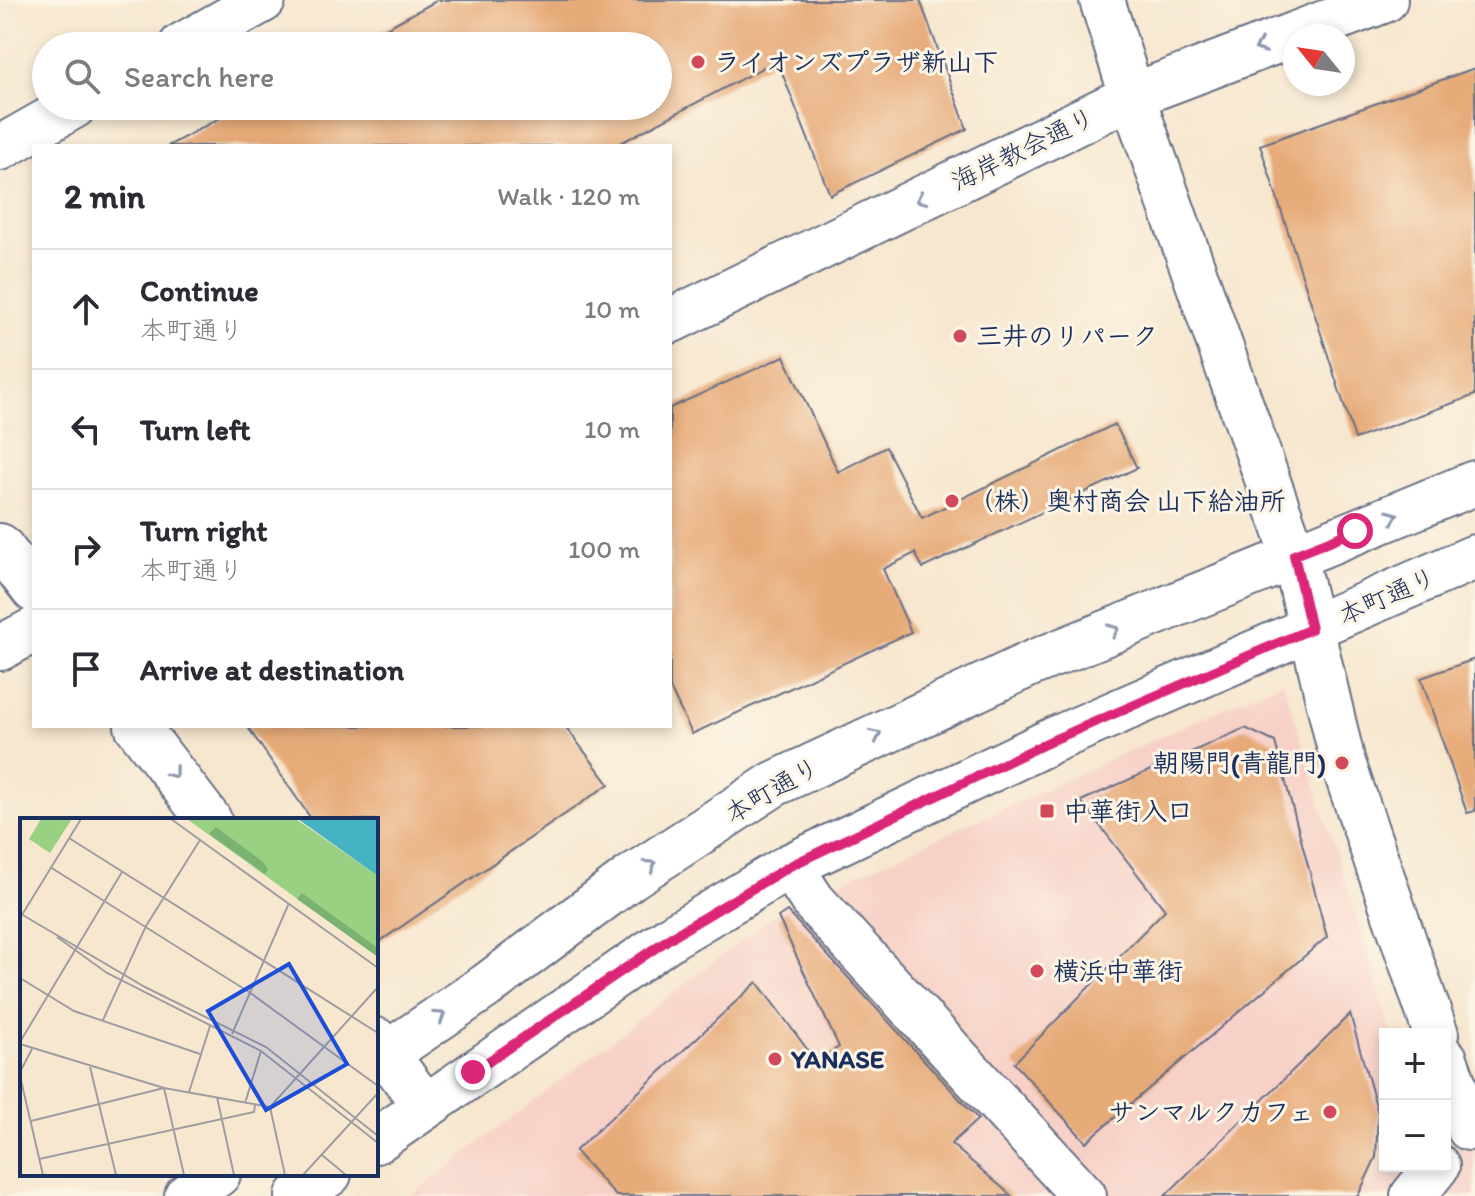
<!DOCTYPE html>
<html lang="en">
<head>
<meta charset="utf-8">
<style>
	:root { --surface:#fff; --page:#f7f7f7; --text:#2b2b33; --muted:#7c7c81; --line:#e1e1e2 }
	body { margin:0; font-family:Itim,"Klee One",sans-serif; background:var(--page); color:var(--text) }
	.controls { position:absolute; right:24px; bottom:24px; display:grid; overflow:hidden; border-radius:0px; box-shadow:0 4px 12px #0003 }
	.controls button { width:72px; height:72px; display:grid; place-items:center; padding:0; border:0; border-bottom:2px solid var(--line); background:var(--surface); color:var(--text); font:40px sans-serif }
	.compass { position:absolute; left:1283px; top:24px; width:72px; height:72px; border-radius:50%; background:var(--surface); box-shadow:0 4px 12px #0003; rotate:300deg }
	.stop { position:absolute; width:24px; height:24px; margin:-18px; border:6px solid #db2777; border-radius:50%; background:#fff }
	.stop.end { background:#db2777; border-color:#fff; box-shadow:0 2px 8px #0008 }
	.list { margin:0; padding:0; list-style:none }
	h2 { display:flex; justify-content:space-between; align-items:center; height:104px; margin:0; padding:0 32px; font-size:34px }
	h2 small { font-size:26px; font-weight:400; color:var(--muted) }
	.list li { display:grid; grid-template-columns:52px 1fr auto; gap:24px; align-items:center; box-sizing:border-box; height:120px; padding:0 32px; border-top:2px solid var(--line) }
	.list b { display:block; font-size:30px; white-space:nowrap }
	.list p { margin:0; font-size:26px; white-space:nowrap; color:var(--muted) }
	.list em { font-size:26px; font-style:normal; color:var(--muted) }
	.icon { flex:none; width:44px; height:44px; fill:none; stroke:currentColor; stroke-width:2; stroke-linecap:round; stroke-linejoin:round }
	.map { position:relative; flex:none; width:1475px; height:1196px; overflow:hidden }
	.search { position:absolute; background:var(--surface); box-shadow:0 4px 12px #0003; left:32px; top:32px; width:640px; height:88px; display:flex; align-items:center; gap:20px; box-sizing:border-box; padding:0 28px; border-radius:44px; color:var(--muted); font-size:30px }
	.panel { position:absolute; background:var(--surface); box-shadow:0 4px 12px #0003; left:32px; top:144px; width:640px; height:584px; border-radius:0px }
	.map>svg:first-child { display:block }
	.built { fill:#f7d1c8 }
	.building { fill:#e7ab79 }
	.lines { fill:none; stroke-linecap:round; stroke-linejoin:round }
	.street-casing { stroke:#686f86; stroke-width:48 }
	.secondary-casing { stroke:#686f86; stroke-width:48 }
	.street { stroke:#fff; stroke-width:44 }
	.secondary { stroke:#fff; stroke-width:44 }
	.oneway { stroke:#8d97ae }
	.route { stroke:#db2777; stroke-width:10 }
	.poi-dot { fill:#d1495b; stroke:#fcf5e5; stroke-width:3 }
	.labels { text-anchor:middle; stroke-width:6; stroke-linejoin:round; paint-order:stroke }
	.poi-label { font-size:26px; font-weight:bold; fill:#1b2f5e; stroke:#fcf5e5; text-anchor:start }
	.street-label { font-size:26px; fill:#1b2f5e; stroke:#fcf5e5 }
	.inset-road { fill:none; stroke:#9f9da2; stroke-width:2 }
	.view { fill:#1d4ed8; fill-opacity:0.15; stroke:#1d4ed8; stroke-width:4 }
	.inset-edge { fill:none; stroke:#1b2f5e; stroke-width:4 }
</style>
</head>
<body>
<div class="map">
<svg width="1475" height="1196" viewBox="0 0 1475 1196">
	<rect width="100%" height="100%" fill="#fcf5e5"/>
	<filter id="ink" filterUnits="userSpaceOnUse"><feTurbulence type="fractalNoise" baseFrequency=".0125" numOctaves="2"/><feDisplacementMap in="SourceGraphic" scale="16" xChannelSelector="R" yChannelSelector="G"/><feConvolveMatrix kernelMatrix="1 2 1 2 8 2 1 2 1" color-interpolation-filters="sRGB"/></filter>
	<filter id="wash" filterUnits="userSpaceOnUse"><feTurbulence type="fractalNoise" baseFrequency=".006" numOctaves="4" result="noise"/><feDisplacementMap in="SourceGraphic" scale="32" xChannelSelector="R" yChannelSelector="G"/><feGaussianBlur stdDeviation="1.8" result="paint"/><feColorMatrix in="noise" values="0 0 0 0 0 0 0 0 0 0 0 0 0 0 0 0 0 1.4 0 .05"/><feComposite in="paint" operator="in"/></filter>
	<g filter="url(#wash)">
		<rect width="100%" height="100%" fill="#f7e7cf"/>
		<path class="built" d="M 1283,681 L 1392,1034 L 1385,1034 L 1385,1166 L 1445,1166 L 1445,1140 L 1475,1150 L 1475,1196 L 411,1196 L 783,908 Z"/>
		<g id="blocks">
			<path class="building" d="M 438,0 L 920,0 L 967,129 L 830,195 L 777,60 L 615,146 L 168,146 L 242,106 L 658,106 L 658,46 L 353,46 Z
				M 1475,68 L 1475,395 L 1355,439 L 1260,145 Z
				M 784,356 L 838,472 L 886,447 L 922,518 L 1115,424 L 1137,468 L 923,568 L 915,553 L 883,569 L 911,632 L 692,734 L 670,688 L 670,408 Z
				M 1475,659 L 1475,811 L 1467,813 L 1421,678 Z
				M 247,726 L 565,726 L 609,784 L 376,944 L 376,820 L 312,820 Z
				M 1245,728 L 1275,742 L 1327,937 L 1086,1142 L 1014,1063 L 1165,910 L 1081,801 Z
				M 787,911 L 978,1119 L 951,1144 L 1012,1196 L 616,1196 L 575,1151 L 757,982 L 816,1061 L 839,1047 L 778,917 Z
				M 1350,1014 L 1378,1113 L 1376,1157 L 1358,1196 L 1165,1196 Z"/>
		</g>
	</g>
	<g filter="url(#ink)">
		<use href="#blocks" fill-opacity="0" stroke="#686f86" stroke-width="2"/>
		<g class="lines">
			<defs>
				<path id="street" d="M 181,46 L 263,0
					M 0,148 L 74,106
					M 670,321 L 1132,96 L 1385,0
					M 0,546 L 34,590
					M 1294,555 L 1343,763 L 1436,1034
					M 0,648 L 34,630
					M 137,726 L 209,820
					M 790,866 L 813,901 L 1084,1196
					M 376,1040 L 425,1106
					M 1445,1059 L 1469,1128
					M 1413,1196 L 1437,1166"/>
				<path id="secondary" d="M 1102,0 L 1132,96 L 1294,555
					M 376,1061 L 486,986 L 630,878 L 774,784 L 1030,664 L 1475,483
					M 376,1141 L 673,936 L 790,866 L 1053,740 L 1475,557
					M 187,1196 L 218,1174
					M 298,1196 L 329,1174"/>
			</defs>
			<use href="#street" class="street-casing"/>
			<use href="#secondary" class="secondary-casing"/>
			<use href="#street" class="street"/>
			<use href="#secondary" class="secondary"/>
		</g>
		<defs><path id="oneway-chevron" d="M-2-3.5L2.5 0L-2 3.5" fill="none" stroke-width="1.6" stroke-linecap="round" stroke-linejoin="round" transform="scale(2)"/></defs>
		<g class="oneway">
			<use href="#oneway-chevron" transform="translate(1260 47) rotate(159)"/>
			<use href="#oneway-chevron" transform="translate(921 199) rotate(154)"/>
			<use href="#oneway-chevron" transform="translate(1393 516) rotate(-22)"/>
			<use href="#oneway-chevron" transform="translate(1114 630) rotate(-23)"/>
			<use href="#oneway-chevron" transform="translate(876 735) rotate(-26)"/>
			<use href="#oneway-chevron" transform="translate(173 773) rotate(53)"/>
			<use href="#oneway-chevron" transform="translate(651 865) rotate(-33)"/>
			<use href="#oneway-chevron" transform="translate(440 1016) rotate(-34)"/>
		</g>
	</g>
	<g class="lines" filter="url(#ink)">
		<path class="route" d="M 473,1072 L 673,936 L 790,866 L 1053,740 L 1311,629 L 1294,555 L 1355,531"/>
	</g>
	<g class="poi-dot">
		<circle cx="698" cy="62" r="8"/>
		<circle cx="960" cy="336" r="8"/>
		<circle cx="952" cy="501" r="8"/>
		<circle cx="1342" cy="763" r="8"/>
		<rect x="1039" y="803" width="16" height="16" rx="4"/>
		<circle cx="1037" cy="971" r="8"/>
		<circle cx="775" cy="1059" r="8"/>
		<circle cx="1330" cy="1112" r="8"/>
	</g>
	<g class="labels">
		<g class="poi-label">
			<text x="714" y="71">ライオンズプラザ新山下</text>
			<text x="976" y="345">三井のリパーク</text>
			<text x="968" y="510">（株）奥村商会 山下給油所</text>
			<text x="1326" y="772" text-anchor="end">朝陽門(青龍門)</text>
			<text x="1063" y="820">中華街入口</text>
			<text x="1053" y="980">横浜中華街</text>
			<text x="791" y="1068">YANASE</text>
			<text x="1314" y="1121" text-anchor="end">サンマルクカフェ</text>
		</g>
		<g class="street-label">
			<text transform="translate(1023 149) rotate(-26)" y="9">海岸教会通り</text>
			<text transform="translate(1387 596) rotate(-24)" y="9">本町通り</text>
			<text transform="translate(772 790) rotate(-30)" y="9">本町通り</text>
		</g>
	</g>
	<g transform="translate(20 818)">
		<rect width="358" height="358" fill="#f7e7cf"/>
		<path d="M 21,1 L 52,1 L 30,35 L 9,21 ZM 167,1 L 276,1 L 358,58 L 358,139 Z" fill="#99d183"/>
		<path d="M 196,9 L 242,43 L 248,51 L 245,56 L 189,16 ZM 282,75 L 358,130 L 358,139 L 277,81 Z" fill="#7ab371"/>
		<path d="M 278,1 L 358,1 L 358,58 Z" fill="#46b3c3"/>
		<path class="inset-road" d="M 151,1 L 358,150M 49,20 L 358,215M 30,49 L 229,174 L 358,268M 1,96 L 125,169 L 246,229 L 358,318M 0,100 L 61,1M 37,119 L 87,155 L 241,233 L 358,325M 0,160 L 54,193 L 180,236M 83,202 L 126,108 L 180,22M 212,216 L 269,85M 0,224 L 102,54M 0,226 L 144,270 L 250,289M 70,249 L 96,357M 0,254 L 12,231M 0,258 L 23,357M 169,274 L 190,208M 197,279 L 214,357M 225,285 L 241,233M 250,289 L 358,169M 250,289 L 265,357M 11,303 L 144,270 L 164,357M 302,337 L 326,357M 19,341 L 234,294 L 235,287M 283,357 L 358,275"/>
		<path class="view" d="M 269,146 L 327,246 L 246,292 L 188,193 Z"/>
		<rect width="358" height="358" class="inset-edge"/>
	</g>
</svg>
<div class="controls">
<button>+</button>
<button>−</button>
</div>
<svg class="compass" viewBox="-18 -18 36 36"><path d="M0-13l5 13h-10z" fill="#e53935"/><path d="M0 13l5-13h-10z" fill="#7c7c81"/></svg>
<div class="stop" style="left:1355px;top:531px"></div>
<div class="stop end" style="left:473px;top:1072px"></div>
<div class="search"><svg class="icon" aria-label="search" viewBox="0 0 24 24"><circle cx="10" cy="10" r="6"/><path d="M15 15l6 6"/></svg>Search here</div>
<section class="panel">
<h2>2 min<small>Walk · 120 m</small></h2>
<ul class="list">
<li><svg class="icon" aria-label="ahead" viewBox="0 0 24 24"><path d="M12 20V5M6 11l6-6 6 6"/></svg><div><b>Continue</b><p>本町通り</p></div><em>10 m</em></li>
<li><svg class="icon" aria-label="left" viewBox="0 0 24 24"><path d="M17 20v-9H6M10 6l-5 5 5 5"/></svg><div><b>Turn left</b></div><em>10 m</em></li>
<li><svg class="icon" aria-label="right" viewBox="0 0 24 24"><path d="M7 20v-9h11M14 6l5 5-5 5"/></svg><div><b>Turn right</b><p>本町通り</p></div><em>100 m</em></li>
<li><svg class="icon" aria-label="arrive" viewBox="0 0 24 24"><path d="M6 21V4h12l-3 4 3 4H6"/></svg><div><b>Arrive at destination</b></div></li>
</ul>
</section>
</div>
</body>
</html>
